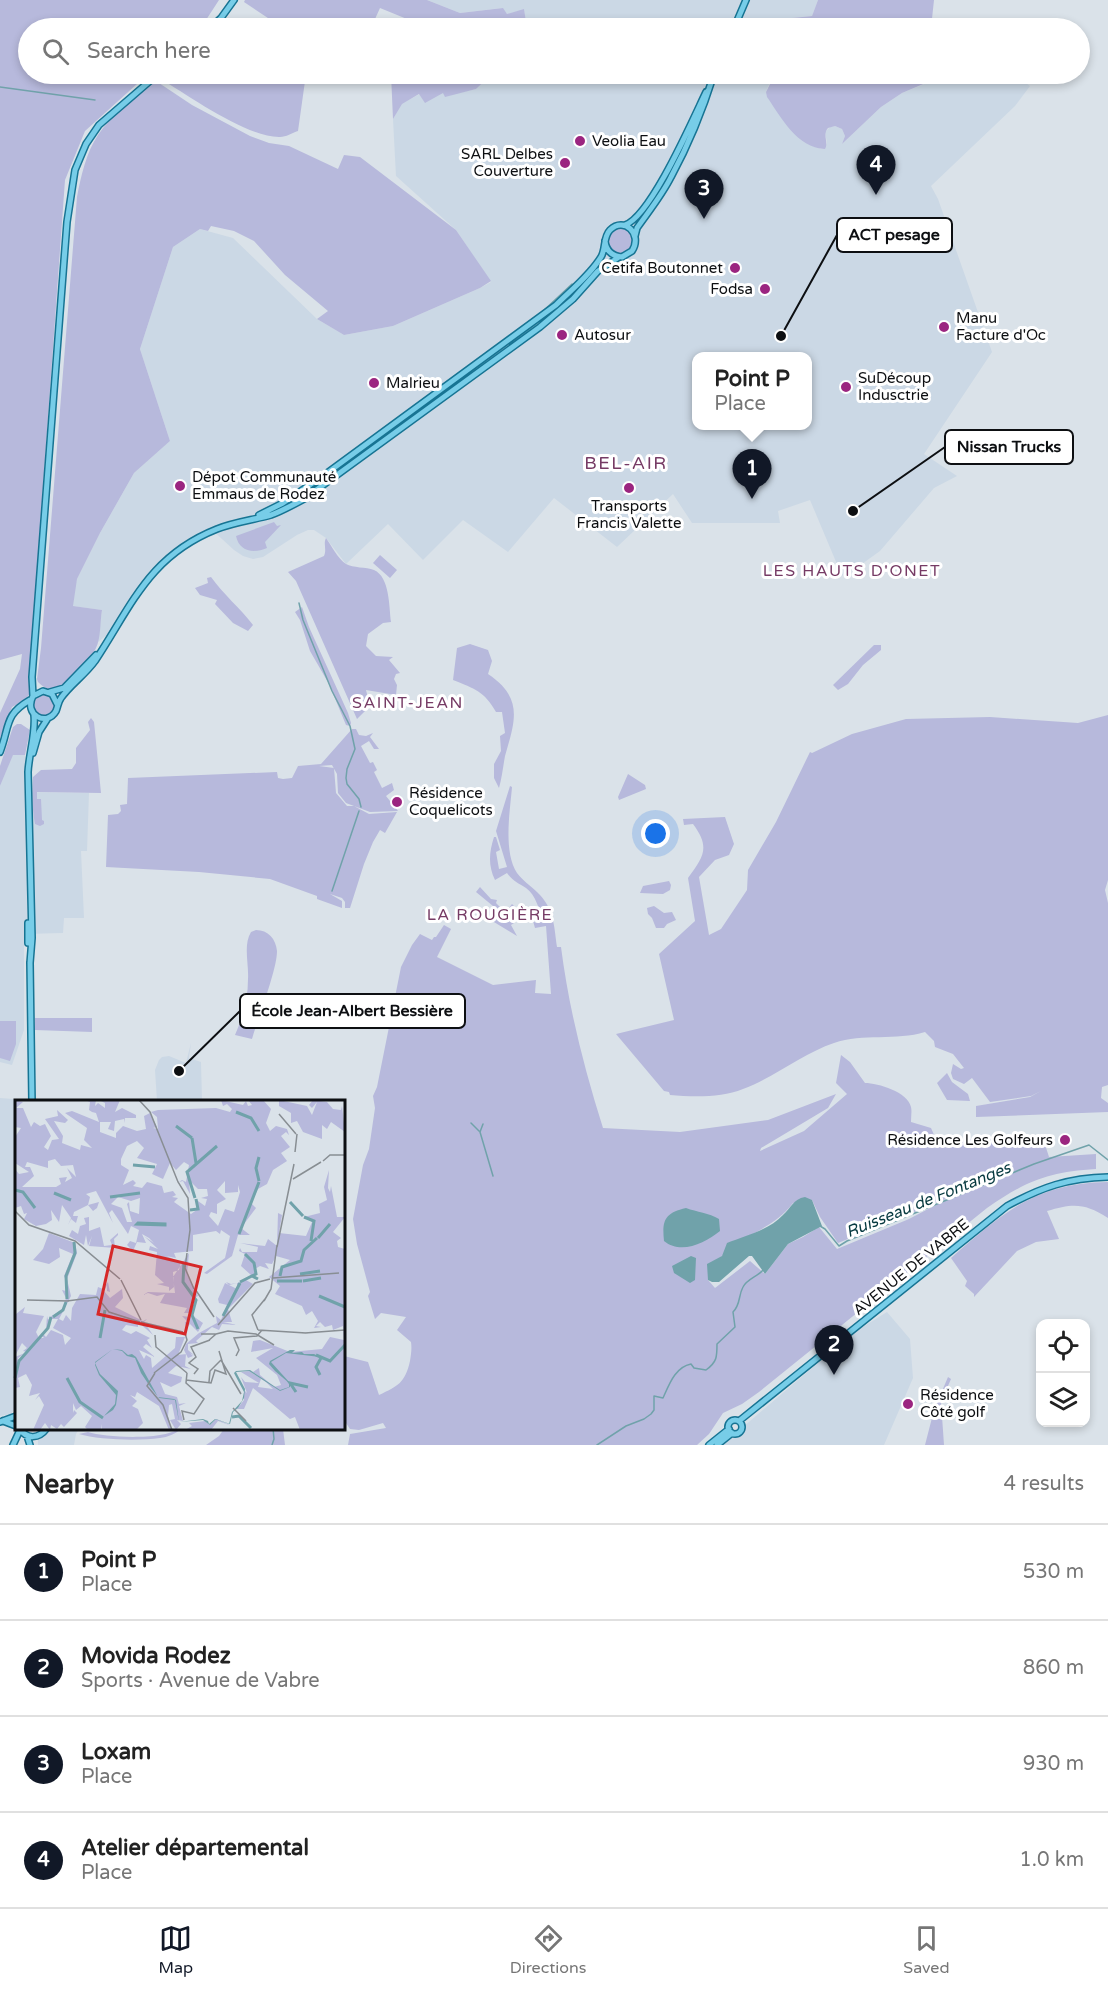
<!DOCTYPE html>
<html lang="en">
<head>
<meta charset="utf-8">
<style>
	:root { --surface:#fff; --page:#f6f6f6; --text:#222; --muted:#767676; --line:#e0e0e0; --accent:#111827 }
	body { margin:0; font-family:"Varela Round",sans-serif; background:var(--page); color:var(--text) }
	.controls { position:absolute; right:18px; bottom:18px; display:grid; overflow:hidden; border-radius:12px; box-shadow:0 3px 9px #0003 }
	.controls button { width:54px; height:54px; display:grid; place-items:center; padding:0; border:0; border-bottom:2px solid var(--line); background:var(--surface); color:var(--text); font:30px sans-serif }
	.you { position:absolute; left:656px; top:834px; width:21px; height:21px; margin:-15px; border:4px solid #fff; border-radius:50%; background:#1a73e8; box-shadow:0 0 0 9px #1a73e833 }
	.badge { display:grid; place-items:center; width:39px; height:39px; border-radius:50%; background:var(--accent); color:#fff; font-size:20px; font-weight:700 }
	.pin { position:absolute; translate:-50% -50px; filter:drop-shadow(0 2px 3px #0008) }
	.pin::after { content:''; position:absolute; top:32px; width:21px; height:18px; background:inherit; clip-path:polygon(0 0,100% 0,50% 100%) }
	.popup { position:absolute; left:692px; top:352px; width:120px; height:78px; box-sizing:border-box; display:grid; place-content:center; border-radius:12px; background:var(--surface); filter:drop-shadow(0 2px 4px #0005); font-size:20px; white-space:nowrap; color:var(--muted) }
	.popup b { font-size:22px; color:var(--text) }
	.popup::after { content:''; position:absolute; left:50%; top:100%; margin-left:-12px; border:12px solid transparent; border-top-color:var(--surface) }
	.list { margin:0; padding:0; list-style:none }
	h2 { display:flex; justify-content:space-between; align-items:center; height:78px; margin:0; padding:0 24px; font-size:26px }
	h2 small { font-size:20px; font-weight:400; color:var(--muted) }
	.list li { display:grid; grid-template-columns:39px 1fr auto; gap:18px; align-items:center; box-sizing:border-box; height:96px; padding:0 24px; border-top:2px solid var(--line) }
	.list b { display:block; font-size:22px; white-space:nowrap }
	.list p { margin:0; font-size:20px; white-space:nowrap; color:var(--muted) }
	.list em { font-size:20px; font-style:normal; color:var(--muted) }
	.icon { flex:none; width:33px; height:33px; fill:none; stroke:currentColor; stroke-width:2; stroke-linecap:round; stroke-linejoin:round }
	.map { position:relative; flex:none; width:1108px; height:1445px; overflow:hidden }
	.search { position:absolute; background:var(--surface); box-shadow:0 3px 9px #0003; left:18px; right:18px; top:18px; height:66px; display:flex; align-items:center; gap:15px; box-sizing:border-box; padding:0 21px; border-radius:33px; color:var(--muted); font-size:22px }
	.sheet { height:462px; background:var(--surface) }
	nav { display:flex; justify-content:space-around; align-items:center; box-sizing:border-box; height:84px; border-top:2px solid var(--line); background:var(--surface); font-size:16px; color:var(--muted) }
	nav a { display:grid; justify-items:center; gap:3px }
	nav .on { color:var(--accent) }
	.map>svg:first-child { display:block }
	.built { fill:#cbd8e5; fill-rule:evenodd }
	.green { fill:#b7b9dc; fill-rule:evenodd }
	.water { fill:#70a2aa }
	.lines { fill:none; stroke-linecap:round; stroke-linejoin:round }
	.stream { stroke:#70a2aa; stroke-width:1.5 }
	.major-casing { stroke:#177493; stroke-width:8 }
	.major { stroke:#77cde8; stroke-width:5 }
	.poi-dot { fill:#9b2580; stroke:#fff; stroke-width:2 }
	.labels { text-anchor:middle; stroke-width:6; stroke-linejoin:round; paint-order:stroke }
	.poi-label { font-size:15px; fill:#0d0f12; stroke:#fff; text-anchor:start }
	.street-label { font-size:15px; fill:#0d0f12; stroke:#fff }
	.neighbourhood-label { font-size:16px; letter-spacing:1.5px; fill:#763b65; stroke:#fff }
	.water-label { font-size:16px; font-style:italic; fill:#06393f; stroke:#fff }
	.quarter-label { font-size:18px; letter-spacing:1.5px; fill:#763b65; stroke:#fff }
	.inset-river { fill:none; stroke:#70a2aa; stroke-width:3 }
	.inset-road { fill:none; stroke:#888e93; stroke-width:1.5 }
	.view { fill:#d62828; fill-opacity:0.15; stroke:#d62828; stroke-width:3 }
	.inset-edge { fill:none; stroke:#0d0f12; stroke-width:3 }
	.leader { fill:none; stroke:#0d0f12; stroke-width:2 }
	.callout-dot { fill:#0d0f12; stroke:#fff; stroke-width:2 }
	.callout { fill:#fff; stroke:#0d0f12; stroke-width:2 }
	.callout-label { font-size:16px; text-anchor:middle; font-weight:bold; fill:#0d0f12 }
</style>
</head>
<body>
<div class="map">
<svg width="1108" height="1445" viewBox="0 0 1108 1445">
	<rect width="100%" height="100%" fill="#dae2e9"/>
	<path class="built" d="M 427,0 L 818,0 L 812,16 L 773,20 L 752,18 L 746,28 L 527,28 L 524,10 L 507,14 L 502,8 L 460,13 Z
		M 492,74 L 778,74 L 774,83 L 770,82 L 766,92 L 820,149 L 824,149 L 827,143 L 825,132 L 830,127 L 835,126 L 842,129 L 845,136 L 842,144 L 881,107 L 902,93 L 949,74 L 1013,74 L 1030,86 L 1015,106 L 931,186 L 938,199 L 992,352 L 924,454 L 957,476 L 934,488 L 880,551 L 859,566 L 852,564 L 842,576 L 810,500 L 778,511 L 780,523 L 692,523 L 673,494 L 617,547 L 554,498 L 508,552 L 463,520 L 423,560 L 388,524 L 346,564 L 326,538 L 314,530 L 308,530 L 297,535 L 263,557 L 253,559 L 243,556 L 234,550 L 210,528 L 186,541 L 158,563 L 139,584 L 108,634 L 98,642 L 102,610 L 72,606 L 73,594 L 77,579 L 100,533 L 134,473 L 170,441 L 140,349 L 173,247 L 200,229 L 233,238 L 317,319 L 344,335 L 393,326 L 480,288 L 491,282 L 456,230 L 396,176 L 393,119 L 401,104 L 420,94 L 462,92 L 476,89 ZM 696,356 L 807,356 L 807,426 L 696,426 Z
		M 13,754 L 25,755 L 25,792 L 89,793 L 87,851 L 81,851 L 84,918 L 64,918 L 63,933 L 24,934 L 24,1030 L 12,1065 L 0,1062 L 0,786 Z
		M 191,1043 L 189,1058 L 201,1062 L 202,1101 L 157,1101 L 155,1070 L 159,1060 L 162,1057 L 169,1056 L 186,1063 Z
		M 0,1098 L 27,1100 L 16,1102 L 16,1408 L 11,1414 L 0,1416 Z
		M 887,1312 L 910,1339 L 913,1378 L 884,1445 L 722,1445 L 853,1333 Z
		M 38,1429 L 79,1429 L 76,1434 L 74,1445 L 38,1445 Z"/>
	<path class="green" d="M 0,0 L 219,0 L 206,20 L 197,28 L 28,28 L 28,74 L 148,74 L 85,131 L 65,180 L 35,599 L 31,692 L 25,700 L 12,707 L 0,738 L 0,713 L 20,669 L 22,654 L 0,660 Z
		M 245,0 L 427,0 L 460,13 L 503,8 L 507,14 L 524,9 L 527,28 L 429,28 L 380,8 L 371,28 L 283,28 L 244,2 Z
		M 818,0 L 934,0 L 931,28 L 746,28 L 752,18 L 773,20 L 812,16 Z
		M 168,74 L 306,74 L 298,131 C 292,133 286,137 280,137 C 248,138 189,96 161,79 Z
		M 391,74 L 492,74 L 476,89 L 445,97 L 443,93 L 425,103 L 419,94 L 402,104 L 393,119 Z
		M 778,74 L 929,74 L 928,82 L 902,93 L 881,107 L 842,144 L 845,136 L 842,129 L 835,126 L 828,128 C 822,135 829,142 825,149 C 797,148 781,117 767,97 L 766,92 L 771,82 L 774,83 Z
		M 156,81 L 192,105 L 250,136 L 269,143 L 289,146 L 338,169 L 344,155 L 360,157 L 456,230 L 491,281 L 480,288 L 393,326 L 344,335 L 317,319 L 328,311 L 285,275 L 254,241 L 234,231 L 211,226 L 208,231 L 200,229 L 173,247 L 140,349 L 170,441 L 134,473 L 100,533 L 77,579 L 73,606 L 102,610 C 100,622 101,638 96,648 C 91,659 66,686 55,689 C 48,690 43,687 38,682 L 37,679 L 41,648 L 77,197 C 81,176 86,153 98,135 C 112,114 136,98 156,81 Z
		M609 241a12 12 0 1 1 24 0a12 12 0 1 1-24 0Z
		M 274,522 L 277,526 L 281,525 L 265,542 L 267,548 C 253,554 239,551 236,536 Z
		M 326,538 C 331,545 338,559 346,564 C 353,568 366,567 374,570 C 390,577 389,607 391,622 L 383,623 L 368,634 L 366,646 L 376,656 L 393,657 L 389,660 L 400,673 L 396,674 L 394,679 L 397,685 L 396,695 L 366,690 L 370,706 L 357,719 L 296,581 L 288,572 L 324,556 C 327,549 323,544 326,538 Z
		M 380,555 L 397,570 L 390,578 L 373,563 Z
		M 211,577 C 224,595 240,608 253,625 L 248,631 L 233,623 L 215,604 L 217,600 L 200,595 L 195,588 L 208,583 L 207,578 Z
		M 302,607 L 309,627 L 348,713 L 351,723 L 350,726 L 346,725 L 329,684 L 310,651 L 300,620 L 295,612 Z
		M 470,644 L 488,650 L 492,661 L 488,674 C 524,698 515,721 505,756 C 503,767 502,777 499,788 L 494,778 L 494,764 L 501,751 L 500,736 L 505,733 L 502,712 L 496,712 C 484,691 475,689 453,680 L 457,648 Z
		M 874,645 L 881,645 L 881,650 L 863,665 L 848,684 L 838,690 L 833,685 Z
		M33 705a11 11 0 1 1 22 0a11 11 0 1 1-22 0Z
		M 1108,715 L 1108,880 L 1105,890 L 1108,903 L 1108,1085 L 1102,1087 L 1101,1098 L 1108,1103 L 1108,1112 L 976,1117 L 976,1106 L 1030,1097 L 1041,1091 L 1031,1096 L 990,1102 L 972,1078 L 964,1084 L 953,1079 L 951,1073 L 953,1064 L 961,1069 L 964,1068 L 953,1054 L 935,1047 L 934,1041 L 925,1032 C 896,1041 863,1033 834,1043 C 804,1053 773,1078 743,1089 C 721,1098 693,1097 670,1095 L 669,1092 L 664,1091 L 616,1034 L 674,1020 L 659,954 L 695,921 L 688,878 C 703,857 711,848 693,824 L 684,825 L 683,819 L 725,817 L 734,844 L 729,855 L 715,860 L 699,877 L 709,935 L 721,929 L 747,890 L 748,870 L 776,822 L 810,752 L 812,753 L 852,734 L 906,719 L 990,717 L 1078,723 Z
		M 91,718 L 94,722 L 101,793 L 37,792 L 37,799 L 41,799 L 42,820 L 44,821 L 44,824 L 40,826 L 35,824 C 32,809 32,792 33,777 L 41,770 L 72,769 L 76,763 L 76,748 L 90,730 L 88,722 Z
		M 17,724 L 21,724 L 30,730 L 25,755 L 13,755 L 0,786 L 0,766 L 13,727 Z
		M 352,729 L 356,729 L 359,735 L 366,736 L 373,733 L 370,737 L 379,749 L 374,749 L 369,741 L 361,746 L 370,763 L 373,762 L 377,770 L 374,772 L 382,788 L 392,783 L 394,790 L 386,796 L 398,811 L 370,812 L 346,803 L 338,793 L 337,774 L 332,765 L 319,766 L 334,768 L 336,793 L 347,806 L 354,806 L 369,814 L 397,812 L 385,833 L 380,830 L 373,842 L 364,864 L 350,908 L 345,908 L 345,902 L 342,898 L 330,894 L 342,901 L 342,908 L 317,899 L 317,896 L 270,879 L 199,872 L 106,867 L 108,815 L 118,814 L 121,811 L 120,805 L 127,804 L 128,778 L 277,772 L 278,778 L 283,779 L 292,778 L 298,766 L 321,764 Z
		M 628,774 L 645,785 L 646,789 L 619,800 L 618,797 Z
		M 510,786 L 512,787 C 510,812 503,851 517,873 C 522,880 531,886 537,892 C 554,908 554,925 557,947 L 561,947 C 569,1009 584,1068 603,1128 L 680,1132 L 768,1120 L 836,1094 L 828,1108 L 761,1148 L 760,1151 L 804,1131 L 847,1094 L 836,1083 L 841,1055 L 850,1062 L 865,1083 C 878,1083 908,1092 911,1107 C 912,1111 911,1117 911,1122 L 931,1128 L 935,1137 L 942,1141 L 1042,1135 L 1049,1157 L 1096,1154 L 1096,1169 C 1048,1172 1026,1181 987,1208 L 759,1392 L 742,1404 L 723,1413 L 709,1434 L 697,1445 L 348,1445 L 350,1434 L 386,1428 L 383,1423 L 359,1430 L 350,1429 L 344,1420 L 344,1356 L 368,1362 L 379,1395 C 398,1386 405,1383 410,1361 C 411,1354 412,1349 411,1342 L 397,1330 L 406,1317 L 381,1313 L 375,1319 L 368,1296 L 370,1292 L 357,1244 L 353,1219 L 363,1165 L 369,1149 L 375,1108 L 373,1096 L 377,1087 L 401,967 L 412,945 L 420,934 L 432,940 L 434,937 L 436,937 L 444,925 L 451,929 L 437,957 L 493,985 L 536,980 L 535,993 L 551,994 L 546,926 L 535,928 L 533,921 L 536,923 L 543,920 C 539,910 536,895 526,888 C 518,883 513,881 507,873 L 495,880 C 488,865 489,853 494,837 L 496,837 L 500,850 L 496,852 L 499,869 L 507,867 L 496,831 ZM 951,1197 L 909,1219 L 837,1249 L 819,1227 L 803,1237 L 788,1244 L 765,1274 L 750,1261 L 715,1288 L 708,1280 C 713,1272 717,1261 723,1255 C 746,1233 773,1229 793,1203 L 812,1200 L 820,1217 L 838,1243 Z
		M 669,881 L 671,885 L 670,890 L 663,894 L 640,893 L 643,886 Z
		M 480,887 L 491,899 L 497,900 L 496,903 L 501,908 L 497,912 L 499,915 L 497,918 L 499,920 L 512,904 L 515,907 L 514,910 L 512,908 L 505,916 L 514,923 L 511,925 L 517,936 L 484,916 L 493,906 L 476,892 Z
		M 654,906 L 664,913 L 672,912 L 676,920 L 667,924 L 664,928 L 656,928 L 652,918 L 648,914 L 647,908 Z
		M 256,930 C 268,930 276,939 277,951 C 277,970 258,1018 252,1039 L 235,1035 C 243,1017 248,999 248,979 C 249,964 243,945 251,932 Z
		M 35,1018 L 92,1018 L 92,1032 L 35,1030 Z
		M 0,1021 L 16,1021 L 16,1044 L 10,1061 L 0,1058 Z
		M 947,1073 L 952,1082 L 968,1094 L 970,1101 L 947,1100 L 937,1083 Z
		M 1108,1182 L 1108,1218 C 1085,1203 1073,1203 1047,1211 L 1059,1239 L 1036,1242 L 1017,1251 L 974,1297 L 974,1294 L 965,1286 L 967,1281 L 951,1258 C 1003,1213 1035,1183 1108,1182 Z
		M 948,1377 L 951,1379 L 941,1402 L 944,1445 L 925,1445 L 934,1410 Z
		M 178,1429 L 181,1429 C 175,1434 168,1437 160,1438 C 139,1441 98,1440 79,1434 L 88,1432 C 106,1438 164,1440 178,1429 Z
		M 224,1429 L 283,1429 L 285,1445 L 206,1445 L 219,1436 Z"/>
	<path class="water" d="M 805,1197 L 812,1200 L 822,1226 L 788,1244 L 765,1274 L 752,1256 L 749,1256 L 719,1282 L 712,1282 L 708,1280 L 707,1264 L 722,1256 L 727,1243 C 745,1236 769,1230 783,1215 C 791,1208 793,1199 805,1197 Z
		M 686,1208 C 697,1212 709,1213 719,1219 L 720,1231 C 705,1243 681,1255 664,1241 C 662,1221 664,1213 686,1208 Z
		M 691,1256 L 696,1258 L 695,1280 L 690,1283 L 674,1273 L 672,1266 Z"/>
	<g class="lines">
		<path class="stream" d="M 0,87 L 95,100
			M 541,313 L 572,284
			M 519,329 L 535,317
			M 299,603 L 303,620 L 332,691 L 350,726 L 355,749 L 347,769 L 346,778 L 347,784 L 359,799 L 361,807
			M 332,891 L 359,811
			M 471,1123 L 479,1131
			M 483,1124 L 480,1132 L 493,1176
			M 820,1226 L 825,1229 L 839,1246 L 847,1241 L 1034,1164 L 1089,1145 L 1108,1160
			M 272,1445 L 274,1439 L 273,1428
			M 597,1445 L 626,1426 L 644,1419 L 651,1414 L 654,1410 L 654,1396 L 663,1398 C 669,1385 675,1367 691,1364 L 694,1368 L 706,1370 C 717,1362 717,1357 717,1344 L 735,1327 L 733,1312 C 741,1304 738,1296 743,1287 C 747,1279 757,1277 763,1270"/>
		<defs>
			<path id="major" d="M 210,28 L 221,18 L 234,0
				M 734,28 L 746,0
				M 625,225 C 651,216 693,119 706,92
				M 635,236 L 637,228 C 649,211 662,195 671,177 C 689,144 703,109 714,74
				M 259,515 L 283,503 L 323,476 L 556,305 C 571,290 590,275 601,257 C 606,249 603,237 610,230 C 624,216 643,234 632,251 L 622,257 C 612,256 606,251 605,241
				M 50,692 L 64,688 L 96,655
				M 33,696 L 32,677 L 67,222 L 75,170 L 86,144 L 99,125 L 158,74
				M 57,704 L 52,694 L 43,691 L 33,696 C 23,715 47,727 56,711 C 58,706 58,702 61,698 C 71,684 85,675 95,661 C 132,605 149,556 217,529 C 235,522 253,520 271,515 C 282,511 293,505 304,499 L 540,327 L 573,299 L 598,271 L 619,257
				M 0,752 C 10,726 4,715 30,700
				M 33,753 L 39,732 L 48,718
				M 28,943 L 28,923
				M 30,962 L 32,1102
				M 30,963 L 32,938 L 28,772 C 29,753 36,733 34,715
				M728 1427a7 7 0 1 1 14 0a7 7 0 1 1-14 0Z
				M 3,1421 L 16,1426
				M 739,1421 L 1007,1206 C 1042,1187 1068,1178 1108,1177
				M 0,1422 L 16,1416
				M 19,1428 C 27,1440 39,1439 47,1428
				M 27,1436 L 30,1445
				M 13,1445 L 20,1430
				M 709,1445 L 729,1429
				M 717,1445 L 732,1433"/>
		</defs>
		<use href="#major" class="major-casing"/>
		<use href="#major" class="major"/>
	</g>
	<g class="poi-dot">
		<circle cx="580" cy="141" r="6"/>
		<circle cx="565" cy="163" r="6"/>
		<circle cx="735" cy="268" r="6"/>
		<circle cx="765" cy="289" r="6"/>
		<circle cx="944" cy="327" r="6"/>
		<circle cx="562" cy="335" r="6"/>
		<circle cx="374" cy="383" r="6"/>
		<circle cx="846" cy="387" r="6"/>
		<circle cx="180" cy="486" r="6"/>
		<circle cx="629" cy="488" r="6"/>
		<circle cx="397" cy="802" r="6"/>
		<circle cx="1065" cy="1140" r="6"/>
		<circle cx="908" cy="1404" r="6"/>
	</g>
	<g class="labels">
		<g class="poi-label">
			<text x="592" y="146">Veolia Eau</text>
			<text x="553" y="159" text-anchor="end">SARL Delbes<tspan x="553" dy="17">Couverture</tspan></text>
			<text x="723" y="273" text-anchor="end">Cetifa Boutonnet</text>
			<text x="753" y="294" text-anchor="end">Fodsa</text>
			<text x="956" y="323">Manu<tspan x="956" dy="17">Facture d'Oc</tspan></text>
			<text x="574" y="340">Autosur</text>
			<text x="858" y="383">SuDécoup<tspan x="858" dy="17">Indusctrie</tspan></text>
			<text x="386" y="388">Malrieu</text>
			<text x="192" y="482">Dépot Communauté<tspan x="192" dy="17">Emmaus de Rodez</tspan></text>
			<text x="629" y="511" text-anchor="middle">Transports<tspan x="629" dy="17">Francis Valette</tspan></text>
			<text x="409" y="798">Résidence<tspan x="409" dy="17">Coquelicots</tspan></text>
			<text x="1053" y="1145" text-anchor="end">Résidence Les Golfeurs</text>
			<text x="920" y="1400">Résidence<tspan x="920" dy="17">Côté golf</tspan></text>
		</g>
		<g class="street-label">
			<text transform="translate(911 1267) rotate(-39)" y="5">AVENUE DE VABRE</text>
		</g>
		<g class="neighbourhood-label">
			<text x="852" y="576">LES HAUTS D'ONET</text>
			<text x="408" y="708">SAINT-JEAN</text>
			<text x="490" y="920">LA ROUGIÈRE</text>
		</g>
		<g class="water-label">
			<text transform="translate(928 1199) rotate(-22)" y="6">Ruisseau de Fontanges</text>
		</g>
		<g class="quarter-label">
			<text x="626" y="469">BEL-AIR</text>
		</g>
	</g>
	<g transform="translate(15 1100)">
		<rect width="330" height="330" fill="#dae2e9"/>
		<path d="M 0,0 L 8,2 L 1,8 L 8,8 L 16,27 L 19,22 L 25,26 L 30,24 L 36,36 L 29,47 L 33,50 L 37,40 L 44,39 L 30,19 L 43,16 L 42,10 L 53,20 L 50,23 L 39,21 L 48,36 L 47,43 L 65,50 L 66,45 L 77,48 L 69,40 L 72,28 L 50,13 L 57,11 L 84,22 L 81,13 L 77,12 L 74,10 L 75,2 L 70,0 L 81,0 L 80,6 L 83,3 L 90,8 L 90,3 L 84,0 L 105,0 L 100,12 L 107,8 L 121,15 L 121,18 L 110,18 L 109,23 L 109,19 L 100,21 L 99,31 L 93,29 L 96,22 L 85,22 L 85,32 L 101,38 L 101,33 L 108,26 L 122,31 L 131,29 L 129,16 L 135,13 L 142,27 L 138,28 L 143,29 L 142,17 L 136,12 L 143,10 L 201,8 L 215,12 L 217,9 L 212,4 L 208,6 L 206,0 L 228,5 L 231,1 L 233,6 L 237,5 L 233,0 L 248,0 L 256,9 L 251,23 L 255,31 L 261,26 L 272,29 L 274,35 L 271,32 L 266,36 L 275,47 L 266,53 L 272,61 L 258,70 L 252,84 L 243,89 L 236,103 L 241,108 L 226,128 L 235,135 L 223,135 L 217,156 L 192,174 L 189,173 L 210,158 L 215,136 L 206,130 L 205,134 L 201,131 L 178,135 L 178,151 L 159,153 L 161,158 L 151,156 L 166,162 L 164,170 L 158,172 L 159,187 L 154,191 L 154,187 L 142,184 L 149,183 L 140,175 L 142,152 L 134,150 L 135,146 L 143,149 L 129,136 L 139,143 L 134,138 L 127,134 L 131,143 L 122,142 L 118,151 L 112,145 L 115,141 L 121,143 L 124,130 L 116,126 L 113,134 L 103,133 L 103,135 L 99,139 L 100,148 L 74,146 L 77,136 L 73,146 L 71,135 L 69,145 L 54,136 L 57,130 L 63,134 L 65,126 L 71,124 L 69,118 L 74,117 L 74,131 L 85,127 L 89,146 L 97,145 L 95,140 L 103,133 L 113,134 L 97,110 L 94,113 L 98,123 L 81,91 L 71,94 L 75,97 L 73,105 L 84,102 L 82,108 L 78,111 L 73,105 L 59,112 L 58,116 L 63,116 L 61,123 L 56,119 L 53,125 L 56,118 L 47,105 L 44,122 L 36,110 L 37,120 L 31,124 L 21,126 L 9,119 L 12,113 L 9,114 L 6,106 L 0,108 L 0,69 L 4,74 L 14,72 L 0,63 L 0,37 L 6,28 L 0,27 ZM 122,41 L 129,48 L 122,58 L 142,64 L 137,74 L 148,79 L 155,63 L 161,70 L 169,62 L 174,65 L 171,82 L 167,80 L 164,82 L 168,81 L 175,94 L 174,80 L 183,89 L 192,89 L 193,96 L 186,98 L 192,99 L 190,106 L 183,101 L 183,109 L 176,114 L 159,102 L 163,98 L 157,97 L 161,95 L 158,91 L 149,93 L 147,86 L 132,82 L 127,88 L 118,86 L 121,83 L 118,80 L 108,85 L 114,70 L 106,65 L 106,59 L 112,46 ZM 40,59 L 46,66 L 58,65 L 61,77 L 52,68 L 57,78 L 50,82 L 52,77 L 44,78 L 46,84 L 41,87 L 7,87 L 19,76 L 15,67 L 10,67 L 12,62 L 33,68 L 33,61 ZM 210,81 L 210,93 L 223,92 L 223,85 L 225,92 L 219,112 L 210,109 L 203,126 L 194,116 L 196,112 L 202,114 L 202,104 L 211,99 L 202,90 ZM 103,97 L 116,101 L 125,98 L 124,114 L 115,111 L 114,102 L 112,104 L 117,122 L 112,122 L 107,108 L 96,104 ZM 264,0 L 292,6 L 297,15 L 302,2 L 297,8 L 294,5 L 298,0 L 312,2 L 318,9 L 326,10 L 327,6 L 330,32 L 316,22 L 312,29 L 307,25 L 307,39 L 288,32 L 282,21 L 276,23 L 276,13 L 264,6 ZM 314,70 L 313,88 L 315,92 L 316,86 L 322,117 L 330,117 L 318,132 L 326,138 L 322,141 L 323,147 L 330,149 L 330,330 L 285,330 L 280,317 L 275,319 L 238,288 L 229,309 L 222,309 L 229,300 L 229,290 L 232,293 L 226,277 L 230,282 L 244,283 L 226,272 L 234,271 L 245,278 L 246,279 L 243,287 L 258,289 L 251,282 L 238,272 L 244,268 L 245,275 L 259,287 L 266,285 L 262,275 L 241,258 L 258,248 L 236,252 L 238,241 L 245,240 L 275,252 L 307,249 L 315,237 L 329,240 L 328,226 L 318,230 L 317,225 L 310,227 L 305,222 L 301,226 L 306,227 L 299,228 L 303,221 L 297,211 L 291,215 L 287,206 L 260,194 L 265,186 L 254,177 L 275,160 L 261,156 L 257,164 L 250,163 L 254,169 L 245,166 L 240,169 L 241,174 L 231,180 L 238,184 L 213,209 L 217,222 L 208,222 L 222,225 L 207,224 L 204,230 L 197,227 L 181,241 L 183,243 L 173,244 L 173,250 L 180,256 L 175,253 L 178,256 L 173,258 L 169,250 L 171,244 L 184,233 L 202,223 L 201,216 L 206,220 L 212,205 L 204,203 L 203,199 L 210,183 L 222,189 L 222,183 L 214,185 L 211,182 L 216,184 L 222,183 L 223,183 L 236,175 L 226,166 L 230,154 L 224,151 L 225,148 L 227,152 L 242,152 L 243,147 L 225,143 L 250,146 L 253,139 L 262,146 L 263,113 L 267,115 L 264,133 L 291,136 L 297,122 L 289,117 L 305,113 L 304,104 L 312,100 L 309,87 ZM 34,133 L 60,143 L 62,153 L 52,179 L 56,196 L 44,219 L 48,221 L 51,215 L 56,221 L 57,208 L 65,194 L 81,195 L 83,187 L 88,189 L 93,182 L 95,192 L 92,191 L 92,185 L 89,191 L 95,198 L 107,189 L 108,198 L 100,207 L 128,221 L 132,219 L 129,222 L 138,235 L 123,222 L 123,227 L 111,225 L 107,230 L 116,234 L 121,231 L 135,238 L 132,240 L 137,248 L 131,244 L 128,247 L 140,257 L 124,250 L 129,259 L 131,255 L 136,258 L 137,268 L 160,248 L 161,237 L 170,237 L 163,255 L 171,254 L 170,266 L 176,269 L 161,266 L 153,273 L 167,277 L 166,282 L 156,287 L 145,282 L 150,294 L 162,297 L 164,304 L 171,303 L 164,306 L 168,321 L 162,320 L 166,324 L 161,330 L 155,320 L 160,319 L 157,304 L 154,305 L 153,316 L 157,330 L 154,330 L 144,306 L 122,292 L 120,297 L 115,295 L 122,301 L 117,306 L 123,309 L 128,323 L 121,330 L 87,330 L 87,324 L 86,330 L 73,330 L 70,327 L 77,316 L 66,306 L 61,310 L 58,303 L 58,313 L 59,310 L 62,313 L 49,327 L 46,324 L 42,329 L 36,325 L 35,330 L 30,323 L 25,330 L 18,330 L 29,305 L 24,296 L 20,300 L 25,293 L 14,296 L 17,285 L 11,274 L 3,278 L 5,287 L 0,288 L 0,257 L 10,253 L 3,258 L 4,261 L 12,252 L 8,251 L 12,248 L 7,243 L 0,256 L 1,214 L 10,207 L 8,213 L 29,216 L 21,232 L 24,238 L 29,238 L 26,235 L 27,233 L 31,237 L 36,230 L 48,235 L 50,245 L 56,238 L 38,228 L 43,219 L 35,219 L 31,230 L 32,216 L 33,220 L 35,217 L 48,209 L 51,198 L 47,190 L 51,191 L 53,185 L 49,176 L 58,154 L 44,148 L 45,157 L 34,164 L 18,160 L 28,149 ZM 174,153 L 172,174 L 183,196 L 179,198 L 180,201 L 185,200 L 178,202 L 178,216 L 188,223 L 183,232 L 175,224 L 171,229 L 170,222 L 174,223 L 167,216 L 175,217 L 175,213 L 169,213 L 172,208 L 145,203 L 150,194 L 142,196 L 133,193 L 128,195 L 133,192 L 160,193 L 158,177 ZM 201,319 L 217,326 L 203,321 L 196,330 L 170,330 L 177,326 L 174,323 L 190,321 L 195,325 Z" fill="#b7b9dc" fill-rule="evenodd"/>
		<path d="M 98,249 L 80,263 L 85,274 L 103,291 L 101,305 L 98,310 L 89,316 L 86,330 L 89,316 L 100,304 L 101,295 L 84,275 L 80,265 L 80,262 L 98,249 L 107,250 L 113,255 L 117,254 L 121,257 L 143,297 L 159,299 L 161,300 L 164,322 L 188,319 L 193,321 L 194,324 L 200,319 L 214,324 L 217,312 L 227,301 L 229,292 L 220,275 L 219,273 L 221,271 L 235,270 L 265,290 L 274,287 L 274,283 L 260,271 L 254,264 L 255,261 L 275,250 L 280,250 L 277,253 L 287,252 L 289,254 L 299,254 L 305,257 L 271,253 L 256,262 L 275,283 L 275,287 L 265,291 L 234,271 L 221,272 L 230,289 L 229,298 L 223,308 L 218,312 L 215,324 L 201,319 L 195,325 L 188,320 L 164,322 L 160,300 L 144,298 L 136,288 L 126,273 L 120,258 L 112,256 L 107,251 Z" fill="#70a2aa"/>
		<path class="inset-river" d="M 221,12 L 236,18 L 244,31M 161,26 L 177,38M 177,38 L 181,63M 244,57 L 241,68 L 244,81M 118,65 L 140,67M 0,90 L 8,92 L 20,108M 39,93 L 56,100M 95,97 L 125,93M 180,98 L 172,72 L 202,46M 275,102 L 288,116M 175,110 L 183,109 L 181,99M 289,117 L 299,121 L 296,141M 123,123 L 150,124 L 150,125 L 122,124 ZM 224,134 L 244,82M 303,138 L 315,124M 230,154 L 239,163 L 241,174 L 237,176M 169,162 L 168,182 L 181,200 L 177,215 L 183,229M 285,174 L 305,171M 265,176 L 267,167 L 286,161 L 289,150 L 302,138M 262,181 L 287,181M 288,181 L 306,178M 225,182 L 237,176 L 243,179M 304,196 L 330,207M 52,199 L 51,176 L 60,153 L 59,142M 208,216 L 225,183M 38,217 L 48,210 L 51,202M 85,238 L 90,210M 301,255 L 315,261 L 330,245M 305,275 L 301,267 L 306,258M 0,278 L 4,261 L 33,228 L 36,217M 52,278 L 65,302 L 88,318M 281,292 L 275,283 L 293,287M 217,317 L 224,316 L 236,328"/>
		<path class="inset-road" d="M 124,0 L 135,12 L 163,82 L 173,98 L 175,130 L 172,152M 264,14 L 281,34M 280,52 L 282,34M 308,61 L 315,55 L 330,55M 278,79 L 306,62M 330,95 L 330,115M 0,111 L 14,125 L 60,141 L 105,179M 262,147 L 279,64M 172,153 L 170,168 L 179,189M 258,178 L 324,173M 106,180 L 126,220M 180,189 L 199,217M 12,200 L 54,201M 52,201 L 82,197 L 94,212 L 125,222M 249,201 L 256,189 L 262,145M 126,222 L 168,232M 203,225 L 240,183 L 255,179M 243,230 L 291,233M 243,230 L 237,215 L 250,199M 290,233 L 330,230M 186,234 L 201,234 L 193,241M 201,234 L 213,231 L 241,234 L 259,245M 140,235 L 141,247 L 172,273M 221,256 L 224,250 L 219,238 L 242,236 L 247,230M 206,260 L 226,294M 139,273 L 166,252 L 172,240 L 170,233M 140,273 L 132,286 L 148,305 L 157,330M 179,274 L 183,269 L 174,263 L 181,257 L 176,247 L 195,240M 171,280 L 196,283 L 200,270 L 211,274 L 204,251M 194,282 L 195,271 L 206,260M 218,308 L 231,321M 169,320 L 167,311 L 179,314 L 189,299 L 171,283 L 172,273"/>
		<path class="view" d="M 98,146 L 186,167 L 170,234 L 83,214 Z"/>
		<rect width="330" height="330" class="inset-edge"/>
	</g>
	<path class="leader" d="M781 336L837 235M853 511L945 447M179 1071L240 1011"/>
	<g class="callout-dot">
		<circle cx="781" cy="336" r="6"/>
		<circle cx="853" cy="511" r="6"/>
		<circle cx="179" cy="1071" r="6"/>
	</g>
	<g class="callout">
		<rect x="837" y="218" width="115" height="34" rx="6"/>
		<rect x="945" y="430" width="128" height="34" rx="6"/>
		<rect x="240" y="994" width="225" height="34" rx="6"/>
	</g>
	<g class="callout-label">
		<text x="894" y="240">ACT pesage</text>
		<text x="1009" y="452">Nissan Trucks</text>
		<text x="352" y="1016">École Jean-Albert Bessière</text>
	</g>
</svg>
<div class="controls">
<button><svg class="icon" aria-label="locate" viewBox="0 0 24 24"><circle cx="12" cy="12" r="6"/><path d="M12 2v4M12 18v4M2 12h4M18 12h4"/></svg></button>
<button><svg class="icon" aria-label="layers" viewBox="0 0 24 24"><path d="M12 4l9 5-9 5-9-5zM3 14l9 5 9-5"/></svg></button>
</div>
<div class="you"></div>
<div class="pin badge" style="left:752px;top:499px">1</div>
<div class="popup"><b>Point P</b>Place</div>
<div class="pin badge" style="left:834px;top:1375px">2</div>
<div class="pin badge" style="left:704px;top:219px">3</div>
<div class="pin badge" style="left:876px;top:195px">4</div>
<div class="search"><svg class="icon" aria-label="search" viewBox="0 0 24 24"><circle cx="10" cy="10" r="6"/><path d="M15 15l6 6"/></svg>Search here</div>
</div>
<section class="sheet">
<h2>Nearby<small>4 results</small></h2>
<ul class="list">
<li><span class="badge">1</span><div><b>Point P</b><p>Place</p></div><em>530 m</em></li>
<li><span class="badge">2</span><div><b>Movida Rodez</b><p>Sports · Avenue de Vabre</p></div><em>860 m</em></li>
<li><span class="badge">3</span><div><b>Loxam</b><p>Place</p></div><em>930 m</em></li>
<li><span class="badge">4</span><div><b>Atelier départemental</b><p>Place</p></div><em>1.0 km</em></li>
</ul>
</section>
<nav>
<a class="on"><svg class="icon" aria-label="map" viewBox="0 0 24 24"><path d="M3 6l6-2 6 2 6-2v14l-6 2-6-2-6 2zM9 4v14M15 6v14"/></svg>Map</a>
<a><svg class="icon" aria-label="directions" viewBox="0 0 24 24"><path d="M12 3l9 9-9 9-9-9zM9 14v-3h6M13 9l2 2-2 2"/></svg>Directions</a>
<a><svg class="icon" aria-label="saved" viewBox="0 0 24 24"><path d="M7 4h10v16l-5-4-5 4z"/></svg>Saved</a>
</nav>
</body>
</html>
